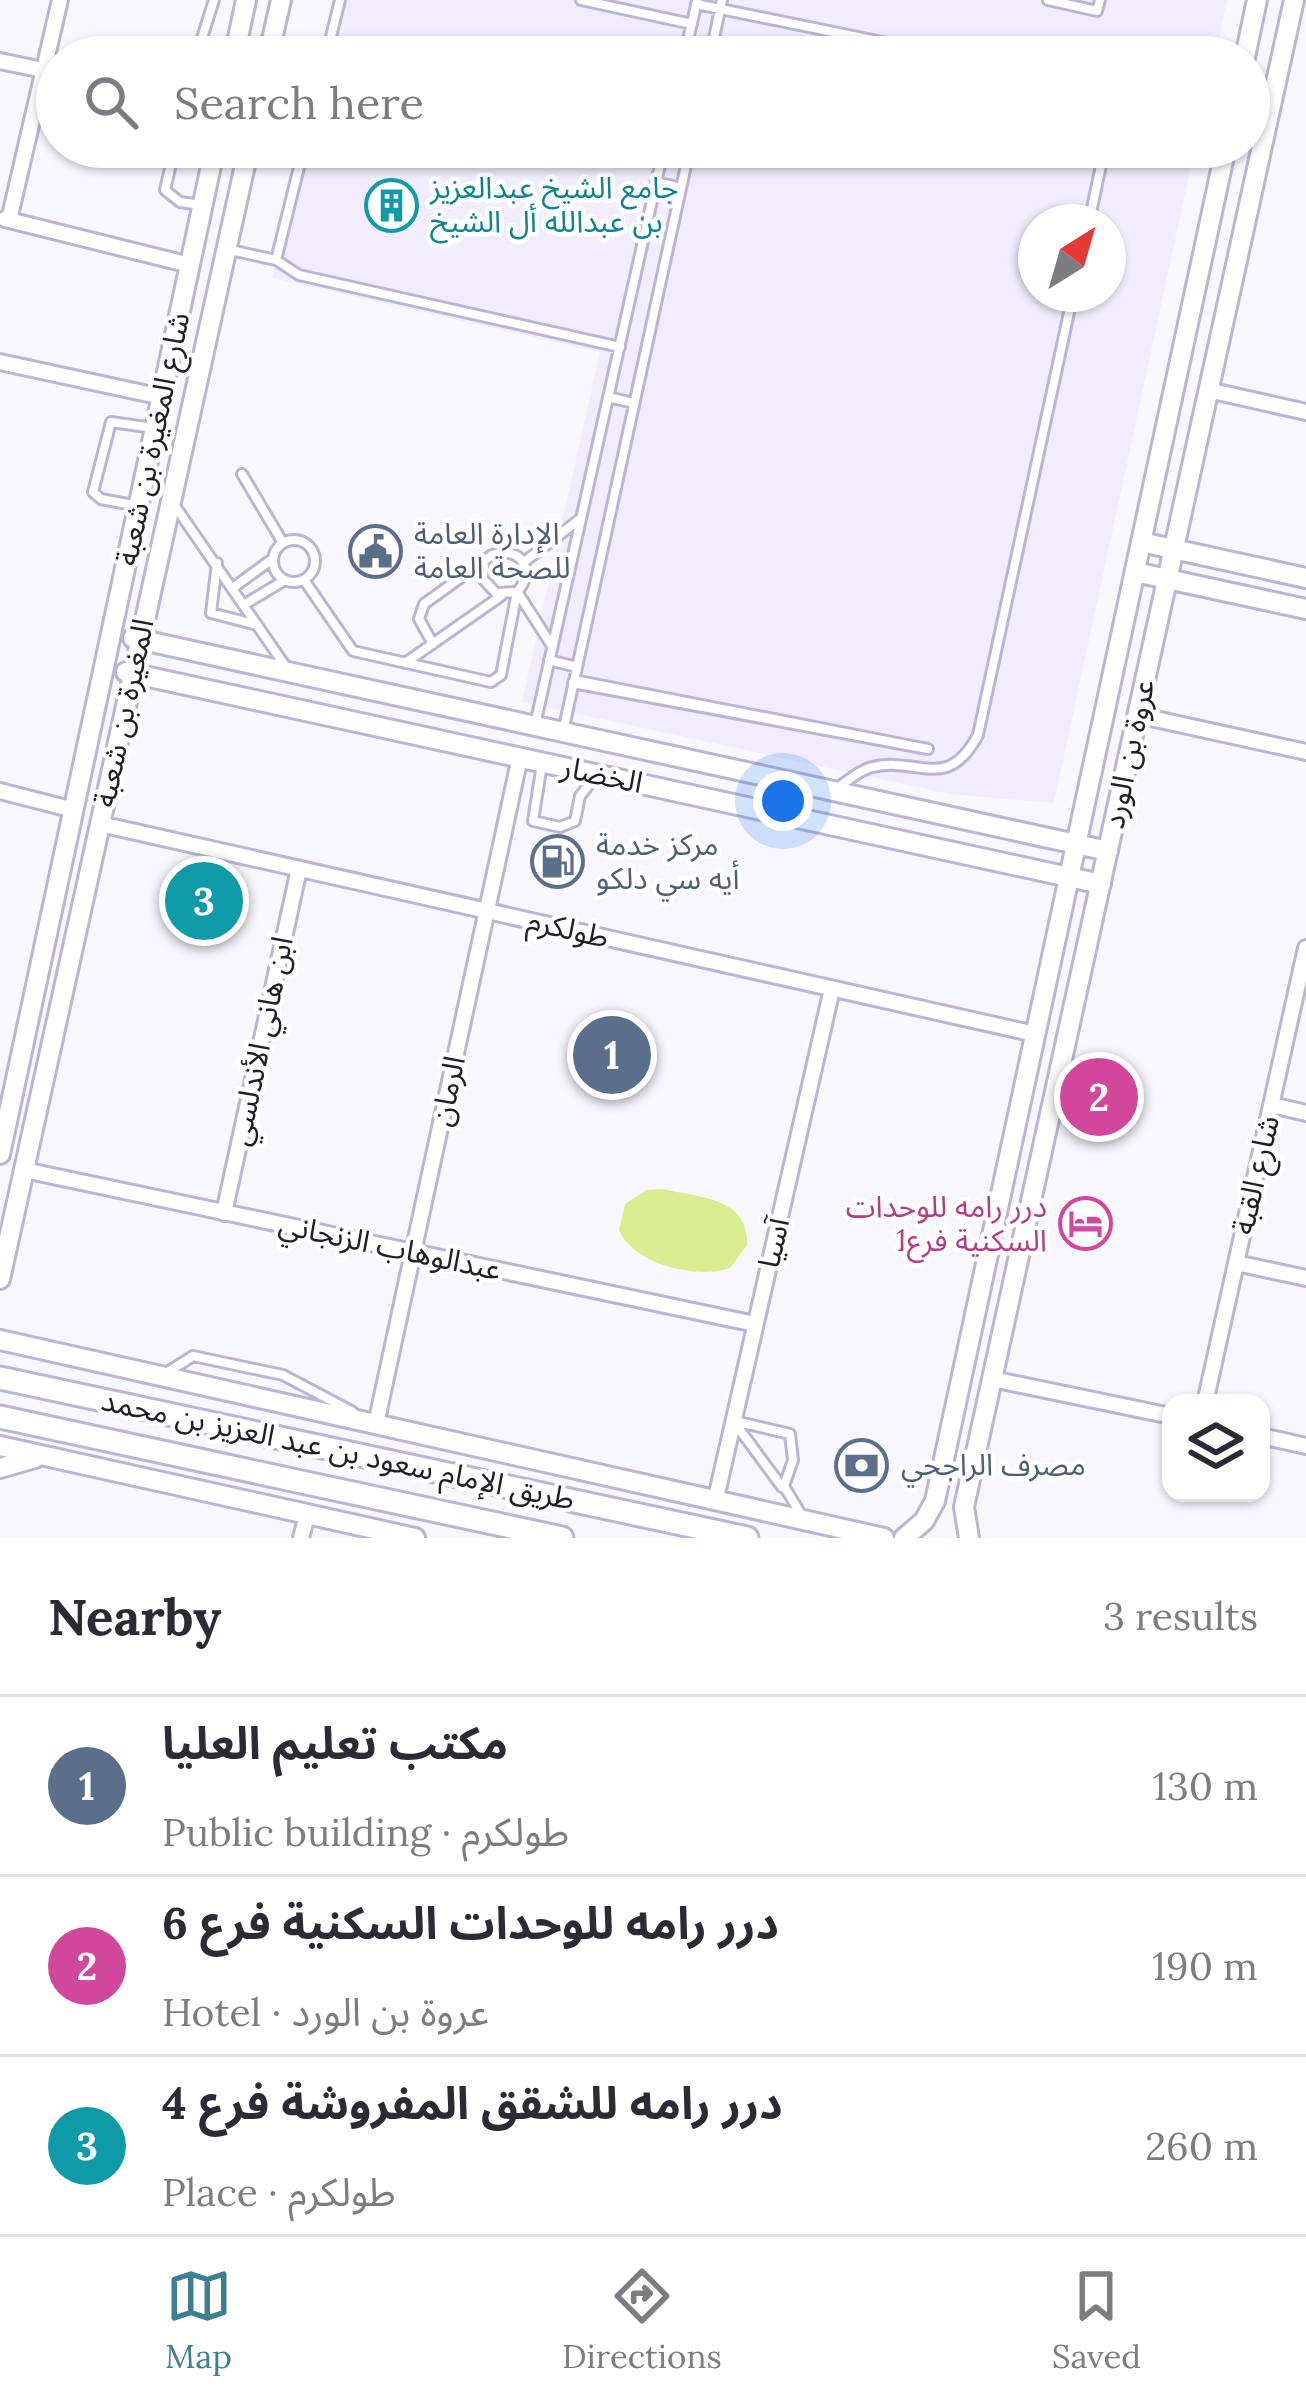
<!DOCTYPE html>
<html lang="en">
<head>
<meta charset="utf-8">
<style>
	:root { --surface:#fff; --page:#f7f7f7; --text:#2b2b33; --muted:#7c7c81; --line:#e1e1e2; --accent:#3d7f91 }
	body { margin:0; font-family:Lora,"Noto Sans Arabic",serif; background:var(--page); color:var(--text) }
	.controls { position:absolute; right:36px; bottom:36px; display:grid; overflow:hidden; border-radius:24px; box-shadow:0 3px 9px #0004 }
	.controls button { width:108px; height:108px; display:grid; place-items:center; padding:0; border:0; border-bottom:3px solid var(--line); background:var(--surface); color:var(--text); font:60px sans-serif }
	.compass { position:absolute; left:1018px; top:204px; width:108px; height:108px; border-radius:50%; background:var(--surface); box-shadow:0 3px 9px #0004; rotate:37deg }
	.you { position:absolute; left:783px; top:801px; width:42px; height:42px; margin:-30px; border:9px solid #fff; border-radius:50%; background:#1a73e8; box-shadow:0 0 0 18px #1a73e833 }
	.badge { display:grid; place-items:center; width:78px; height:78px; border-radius:50%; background:var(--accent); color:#fff; font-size:39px; font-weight:700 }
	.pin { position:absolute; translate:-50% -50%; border:6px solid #fff; box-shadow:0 3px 12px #0006 }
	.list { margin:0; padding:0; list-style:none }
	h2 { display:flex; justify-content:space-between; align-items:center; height:156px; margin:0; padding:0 48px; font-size:51px }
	h2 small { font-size:39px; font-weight:400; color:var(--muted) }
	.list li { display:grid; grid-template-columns:78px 1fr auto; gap:36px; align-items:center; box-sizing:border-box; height:180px; padding:0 48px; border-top:3px solid var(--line) }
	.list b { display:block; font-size:45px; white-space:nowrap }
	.list p { margin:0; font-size:39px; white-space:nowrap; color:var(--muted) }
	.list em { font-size:39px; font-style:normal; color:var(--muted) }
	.icon { flex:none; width:66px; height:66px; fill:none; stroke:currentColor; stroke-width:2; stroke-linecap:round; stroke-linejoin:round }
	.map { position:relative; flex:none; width:1306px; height:1538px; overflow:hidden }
	.search { position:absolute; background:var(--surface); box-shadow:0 3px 9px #0004; left:36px; right:36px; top:36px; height:132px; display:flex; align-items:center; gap:30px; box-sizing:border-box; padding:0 42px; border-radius:66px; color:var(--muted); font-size:45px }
	.sheet { height:696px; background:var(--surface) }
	nav { display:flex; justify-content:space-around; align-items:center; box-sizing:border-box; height:168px; border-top:3px solid var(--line); background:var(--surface); font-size:33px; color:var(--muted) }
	nav a { display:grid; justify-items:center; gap:6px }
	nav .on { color:var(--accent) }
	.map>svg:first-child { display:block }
	.built { fill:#f1edfe; fill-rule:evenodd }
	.green { fill:#d7ed90 }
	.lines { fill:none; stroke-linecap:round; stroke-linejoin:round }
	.lane-casing { stroke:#bdb4d5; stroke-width:14 }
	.street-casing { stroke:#bdb4d5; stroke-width:20 }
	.secondary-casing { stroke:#bdb4d5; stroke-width:24 }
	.primary-casing { stroke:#bdb4d5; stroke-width:27 }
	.lane { stroke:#fff; stroke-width:8 }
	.street { stroke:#fff; stroke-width:14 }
	.secondary { stroke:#fff; stroke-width:18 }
	.primary { stroke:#fff; stroke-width:21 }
	.labels { text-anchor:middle; stroke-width:9; stroke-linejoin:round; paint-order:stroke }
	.culture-label { font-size:30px; fill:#0d838f; stroke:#fff; text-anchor:start }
	.street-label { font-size:30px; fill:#201c28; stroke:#fff }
	.service-label { font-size:30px; fill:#4e5e75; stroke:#fff; text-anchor:start }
	.hotel-label { font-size:30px; fill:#b23c85; stroke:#fff; text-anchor:end }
</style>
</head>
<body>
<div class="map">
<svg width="1306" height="1538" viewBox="0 0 1306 1538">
	<rect width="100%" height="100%" fill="#f9f7fe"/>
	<path class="built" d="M 333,0 L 1227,0 L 1215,57 L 320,57 Z
		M 300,147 L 1195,147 L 1054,803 L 950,794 L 522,702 L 600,352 L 272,278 ZM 1036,222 L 1108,222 L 1108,294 L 1036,294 Z"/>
	<path class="green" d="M 662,1189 C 697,1197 750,1197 747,1245 L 730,1268 C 697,1280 633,1264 619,1230 L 625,1204 L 646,1190 Z"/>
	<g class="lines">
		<defs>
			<path id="lane" d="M 581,0 L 692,24
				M 1048,0 L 1097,11 L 1100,0
				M 696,4 L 956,57
				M 196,57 L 214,0
				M 326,57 L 340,0
				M 684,57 L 697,1
				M 710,57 L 722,0
				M 175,147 L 165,190 L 180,202 L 201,205
				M 656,182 L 681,188
				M 1089,222 L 1105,147
				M 226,249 L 276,260 L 304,147
				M 276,260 L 299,275 L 620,347
				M 608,397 L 634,403
				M 242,474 L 283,543
				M 138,506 L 101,499 L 93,492 L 111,422 L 154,428
				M 175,506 L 286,667
				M273 561a21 21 0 1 1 42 0a21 21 0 1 1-42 0Z
				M 524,562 L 580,519
				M 217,563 L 211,613 L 257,625
				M 304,580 L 353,651 L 491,682 L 501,675 L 517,592
				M 234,587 L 271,560
				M 518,593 L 552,646
				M 245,604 L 285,580
				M 433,644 L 419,619 L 424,604 L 492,555 C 520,545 537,570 517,592 L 496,593 L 483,579 L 484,566
				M 549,660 L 577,667
				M 405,663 L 501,596
				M 573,683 L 928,749 L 574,680
				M 535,725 L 664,147
				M 563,732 L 690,147
				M 542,764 L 533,821 L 560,827 L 575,821 L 580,796 L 596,776
				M 836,789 C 846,782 857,772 869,768 C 916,754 946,795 978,735 L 1073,294
				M 163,1375 L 193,1356 L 283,1375 L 353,1412
				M 735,1421 L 790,1434 L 793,1460 L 784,1486 L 802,1516
				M 734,1422 L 782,1487"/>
			<path id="street" d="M 0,61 L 43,70
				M 5,219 L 190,265
				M 9,220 L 60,0
				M 0,362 L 162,397
				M 1208,390 L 1306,412
				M 1137,715 L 1306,752
				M 0,791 L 74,810
				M 100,824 L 1035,1034
				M 1272,1105 L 1306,1113
				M 24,1170 L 755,1324
				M 224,1213 L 299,869
				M 1236,1263 L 1306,1278
				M 992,1379 L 1171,1416
				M 1205,1403 L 1306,948
				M 376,1424 L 520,757
				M 1261,1436 L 1306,1446
				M 716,1498 L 832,989
				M 301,1538 L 307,1515"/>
			<path id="secondary" d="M 234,57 L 246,0
				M 268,57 L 281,0
				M 1245,57 L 1257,0
				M 1141,542 L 1306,578
				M 1135,572 L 1306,609
				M 133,638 L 1108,851
				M 126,672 L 1101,884
				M 0,1154 L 215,147
				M 0,1279 L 249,147
				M 0,1340 L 884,1538
				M 0,1446 L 415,1538
				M 0,1468 L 35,1458
				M 904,1538 L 924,1521 L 935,1501 L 1226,147
				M 969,1538 L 964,1507 L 1294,0"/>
			<path id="primary" d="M 0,1378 L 747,1538
				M 0,1417 L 562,1538"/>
		</defs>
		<use href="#lane" class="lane-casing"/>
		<use href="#street" class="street-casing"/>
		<use href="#secondary" class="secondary-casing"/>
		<use href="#primary" class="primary-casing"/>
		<use href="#lane" class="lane"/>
		<use href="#street" class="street"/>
		<use href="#secondary" class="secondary"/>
		<use href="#primary" class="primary"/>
	</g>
	<defs>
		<symbol id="building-ring" viewBox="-11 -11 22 22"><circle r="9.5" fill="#fff" stroke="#0f9aa8" stroke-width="1.5"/><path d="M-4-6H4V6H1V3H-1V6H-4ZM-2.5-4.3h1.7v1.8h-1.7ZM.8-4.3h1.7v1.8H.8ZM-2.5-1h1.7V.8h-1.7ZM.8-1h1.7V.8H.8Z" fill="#0f9aa8"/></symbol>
		<symbol id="civic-ring" viewBox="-11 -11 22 22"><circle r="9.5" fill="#fff" stroke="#5c6f8a" stroke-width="1.5"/><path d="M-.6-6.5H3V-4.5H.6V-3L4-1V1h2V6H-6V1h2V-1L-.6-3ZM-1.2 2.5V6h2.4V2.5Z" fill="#5c6f8a"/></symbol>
		<symbol id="fuel-ring" viewBox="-11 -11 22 22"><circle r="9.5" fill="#fff" stroke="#5c6f8a" stroke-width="1.5"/><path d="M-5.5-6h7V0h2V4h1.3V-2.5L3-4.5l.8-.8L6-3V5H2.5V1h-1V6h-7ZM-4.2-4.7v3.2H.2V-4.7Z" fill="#5c6f8a"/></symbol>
		<symbol id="hotel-ring" viewBox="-11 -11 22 22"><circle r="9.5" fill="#fff" stroke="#d1479c" stroke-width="1.5"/><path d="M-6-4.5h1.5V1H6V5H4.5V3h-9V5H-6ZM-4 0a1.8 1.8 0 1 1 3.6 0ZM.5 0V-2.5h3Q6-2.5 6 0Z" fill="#d1479c"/></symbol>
		<symbol id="bank-ring" viewBox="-11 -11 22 22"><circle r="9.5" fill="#fff" stroke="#5c6f8a" stroke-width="1.5"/><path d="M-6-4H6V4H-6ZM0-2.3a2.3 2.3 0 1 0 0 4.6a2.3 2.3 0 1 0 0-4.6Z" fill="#5c6f8a"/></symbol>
	</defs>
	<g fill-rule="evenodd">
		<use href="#building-ring" x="362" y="176" width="59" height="59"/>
		<use href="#civic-ring" x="346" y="522" width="59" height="59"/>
		<use href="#fuel-ring" x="528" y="832" width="59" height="59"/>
		<use href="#hotel-ring" x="1056" y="1194" width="59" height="59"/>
		<use href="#bank-ring" x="832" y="1436" width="59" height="59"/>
	</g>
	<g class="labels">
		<g class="culture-label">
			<text x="430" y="198">جامع الشيخ عبدالعزيز<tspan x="430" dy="34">بن عبدالله أل الشيخ</tspan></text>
		</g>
		<g class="street-label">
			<text transform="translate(153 439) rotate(-78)" y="10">شارع المغيرة بن شعبة</text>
			<text transform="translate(124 713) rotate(-78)" y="10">المغيرة بن شعبة</text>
			<text transform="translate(1129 754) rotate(-78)" y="10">عروة بن الورد</text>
			<text transform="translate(602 775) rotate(12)" y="10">الخضار</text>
			<text transform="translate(568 929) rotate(13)" y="10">طولكرم</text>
			<text transform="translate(261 1041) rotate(-78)" y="10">ابن هاني الأندلسي</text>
			<text transform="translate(448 1091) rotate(-78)" y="10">الرمان</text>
			<text transform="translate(1256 1175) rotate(-77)" y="10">شارع القبة</text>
			<text transform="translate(774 1243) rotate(-77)" y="10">آسيا</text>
			<text transform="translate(390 1247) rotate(12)" y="10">عبدالوهاب الزنجاني</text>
			<text transform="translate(338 1450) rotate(12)" y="10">طريق الإمام سعود بن عبد العزيز بن محمد</text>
		</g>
		<g class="service-label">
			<text x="414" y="544">الإدارة العامة<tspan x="414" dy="34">للصحة العامة</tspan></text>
			<text x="596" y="855">مركز خدمة<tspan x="596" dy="34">أيه سي دلكو</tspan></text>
			<text x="901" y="1475">مصرف الراجحي</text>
		</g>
		<g class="hotel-label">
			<text x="1047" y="1217">درر رامه للوحدات<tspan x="1047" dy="34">السكنية فرع1</tspan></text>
		</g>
	</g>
</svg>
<div class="controls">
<button><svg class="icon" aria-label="layers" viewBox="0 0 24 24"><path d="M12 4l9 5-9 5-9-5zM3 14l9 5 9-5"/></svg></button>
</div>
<svg class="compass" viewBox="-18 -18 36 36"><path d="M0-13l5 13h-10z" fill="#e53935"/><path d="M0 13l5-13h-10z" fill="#7c7c81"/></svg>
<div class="you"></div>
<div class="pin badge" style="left:612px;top:1055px;background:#5c6f8a">1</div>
<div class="pin badge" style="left:1099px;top:1097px;background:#d1479c">2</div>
<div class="pin badge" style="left:204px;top:901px;background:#0f9aa8">3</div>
<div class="search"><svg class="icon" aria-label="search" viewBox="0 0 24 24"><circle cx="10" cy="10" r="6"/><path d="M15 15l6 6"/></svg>Search here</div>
</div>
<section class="sheet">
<h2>Nearby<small>3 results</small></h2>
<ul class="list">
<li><span class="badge" style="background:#5c6f8a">1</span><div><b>مكتب تعليم العليا</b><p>Public building · طولكرم</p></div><em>130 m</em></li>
<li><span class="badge" style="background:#d1479c">2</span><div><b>درر رامه للوحدات السكنية فرع 6</b><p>Hotel · عروة بن الورد</p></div><em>190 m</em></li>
<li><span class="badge" style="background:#0f9aa8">3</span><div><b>درر رامه للشقق المفروشة فرع 4</b><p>Place · طولكرم</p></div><em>260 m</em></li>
</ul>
</section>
<nav>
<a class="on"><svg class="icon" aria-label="map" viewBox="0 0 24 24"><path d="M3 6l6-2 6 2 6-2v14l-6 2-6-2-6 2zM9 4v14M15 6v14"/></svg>Map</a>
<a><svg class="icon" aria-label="directions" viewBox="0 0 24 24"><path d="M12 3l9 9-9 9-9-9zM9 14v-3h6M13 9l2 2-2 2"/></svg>Directions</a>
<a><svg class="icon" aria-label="saved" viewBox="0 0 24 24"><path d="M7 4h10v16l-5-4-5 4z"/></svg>Saved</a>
</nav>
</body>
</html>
